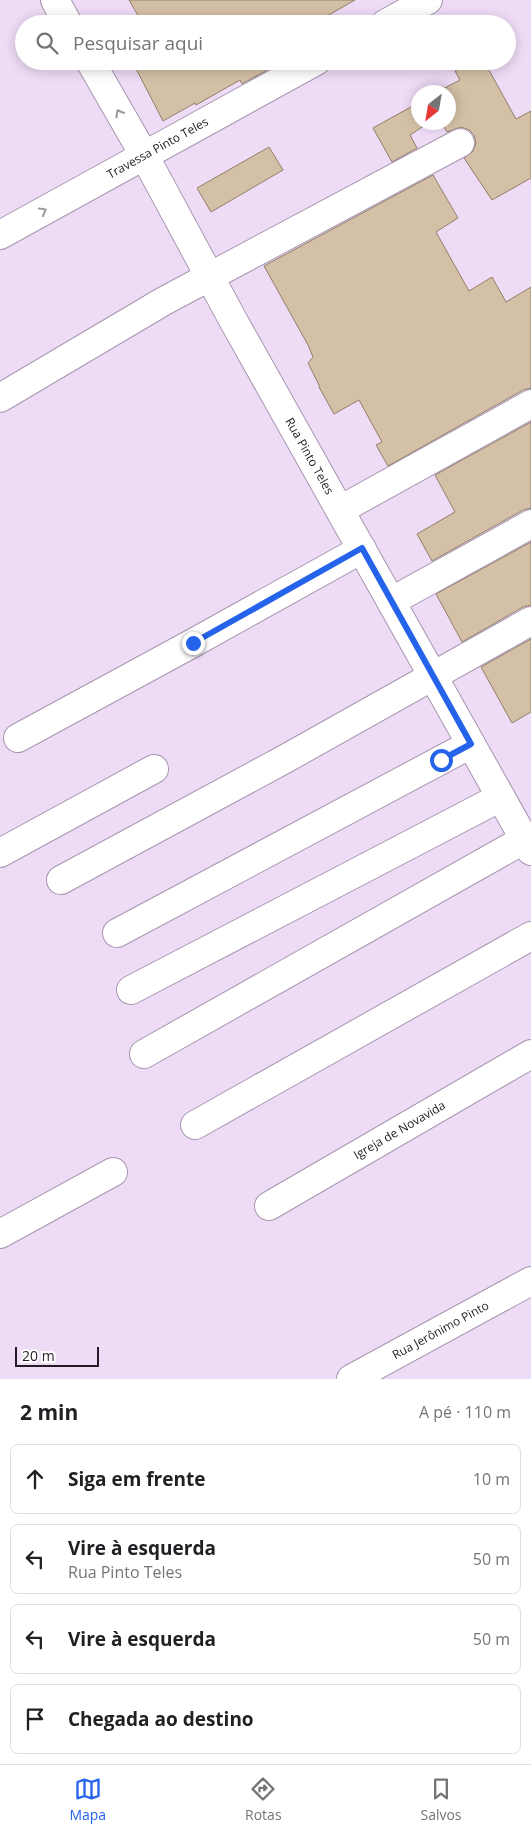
<!DOCTYPE html>
<html lang="pt">
<head>
<meta charset="utf-8">
<style>
	:root { --surface:#fff; --page:#f2f2f2; --text:#202124; --muted:#757577; --line:#e0e0e0; --accent:#2563eb }
	body { margin:0; font-family:"Open Sans",sans-serif; background:var(--page); color:var(--text) }
	.compass { position:absolute; left:411px; top:85px; width:45px; height:45px; border-radius:50%; background:var(--surface); box-shadow:0 2px 12px #0003; rotate:211deg }
	.scale { position:absolute; left:15px; bottom:12px; width:84px; box-sizing:border-box; padding-left:5px; border:2px solid #231c26; border-top:0; font-size:14px; line-height:18px; white-space:nowrap; color:#231c26; -webkit-text-stroke:4px #fff; paint-order:stroke }
	.stop { position:absolute; width:15px; height:15px; margin:-11px; border:4px solid #2563eb; border-radius:50%; background:#fff }
	.stop.end { background:#2563eb; border-color:#fff; box-shadow:0 1px 5px #0008 }
	.list { margin:0; padding:0; list-style:none }
	h2 { display:flex; justify-content:space-between; align-items:center; height:65px; margin:0; padding:0 20px; font-size:21px }
	h2 small { font-size:16px; font-weight:400; color:var(--muted) }
	.list li { display:grid; grid-template-columns:32px 1fr auto; gap:15px; align-items:center; box-sizing:border-box; height:70px; margin:0 10px 10px; padding:0 10px; border:1px solid var(--line); border-radius:8px }
	.list b { display:block; font-size:19px; white-space:nowrap }
	.list p { margin:0; font-size:16px; white-space:nowrap; color:var(--muted) }
	.list em { font-size:16px; font-style:normal; color:var(--muted) }
	.icon { flex:none; width:28px; height:28px; fill:none; stroke:currentColor; stroke-width:2; stroke-linecap:round; stroke-linejoin:round }
	.map { position:relative; flex:none; width:531px; height:1379px; overflow:hidden }
	.search { position:absolute; background:var(--surface); box-shadow:0 2px 12px #0003; left:15px; right:15px; top:15px; height:55px; display:flex; align-items:center; gap:12px; box-sizing:border-box; padding:0 18px; border-radius:28px; color:var(--muted); font-size:19px }
	.sheet { height:385px; background:var(--surface) }
	nav { display:flex; justify-content:space-around; align-items:center; box-sizing:border-box; height:70px; border-top:1px solid var(--line); background:var(--surface); font-size:14px; color:var(--muted) }
	nav a { display:grid; justify-items:center; gap:2px }
	nav .on { color:var(--accent) }
	.map>svg:first-child { display:block }
	.building { fill:#d4c0a6; stroke:#927f67 }
	.lines { fill:none; stroke-linecap:round; stroke-linejoin:round }
	.minor-casing { stroke:#a796af; stroke-width:30 }
	.minor { stroke:#fff; stroke-width:28 }
	.oneway { stroke:#9c999d }
	.route { stroke:#2563eb; stroke-width:6 }
	.labels { text-anchor:middle; stroke-width:4; stroke-linejoin:round; paint-order:stroke }
	.street-label { font-size:12px; fill:#231c26; stroke:#fff }
</style>
</head>
<body>
<div class="map">
<svg width="531" height="1379" viewBox="0 0 531 1379">
	<rect width="100%" height="100%" fill="#eedbf6"/>
	<path class="building" d="M 129,0 L 355,0 L 313,24 L 143,24 Z
		M 132,61 L 283,61 L 242,84 L 240,80 L 196,105 L 195,103 L 163,121 Z
		M 473,61 L 484,61 L 516,119 L 531,111 L 531,178 L 492,200 L 464,158 L 473,151 L 476,143 L 474,135 L 469,130 L 461,127 L 447,132 L 441,122 L 448,122 L 448,92 L 437,92 L 460,80 L 455,71 Z
		M 418,103 L 418,122 L 430,122 L 410,135 L 417,148 L 392,162 L 373,128 Z
		M 269,147 L 283,170 L 211,212 L 197,188 Z
		M 433,175 L 458,218 L 436,232 L 469,291 L 492,277 L 506,302 L 531,287 L 531,388 L 523,390 L 388,466 L 376,445 L 382,442 L 359,400 L 334,414 L 319,387 L 320,387 L 308,363 L 313,357 L 308,345 L 264,266 Z
		M 531,422 L 531,508 L 523,510 L 432,561 L 417,534 L 455,512 L 435,475 Z
		M 531,542 L 531,605 L 523,607 L 462,642 L 436,594 Z
		M 531,639 L 531,712 L 512,723 L 481,667 Z"/>
	<g class="lines">
		<defs>
			<g id="minor">
				<path d="M 55,0 L 68,24"/>
				<path d="M 385,24 L 428,0"/>
				<path id="s1" d="M 90,61 L 144,155 L 233,320 L 531,851"/>
				<path id="s2" d="M 0,235 L 316,61"/>
				<path d="M 0,398 L 164,301 L 460,143"/>
				<path d="M 340,510 L 531,404"/>
				<path d="M 392,601 L 531,524"/>
				<path d="M 18,738 L 193,643 L 362,549"/>
				<path d="M 0,853 L 154,769"/>
				<path d="M 61,880 L 285,759 L 531,621"/>
				<path d="M 117,933 L 471,744"/>
				<path d="M 131,990 L 501,797"/>
				<path d="M 144,1054 L 525,839"/>
				<path d="M 195,1125 L 531,936"/>
				<path id="s3" d="M 269,1206 L 531,1054"/>
				<path d="M 0,1234 L 113,1172"/>
				<path id="s4" d="M 351,1379 L 531,1281"/>
			</g>
		</defs>
		<use href="#minor" class="minor-casing"/>
		<use href="#minor" class="minor"/>
	</g>
	<defs><path id="oneway-chevron" d="M-2-3.5L2.5 0L-2 3.5" fill="none" stroke-width="1.6" stroke-linecap="round" stroke-linejoin="round" transform="scale(1.25)"/></defs>
	<g class="oneway">
		<use href="#oneway-chevron" transform="translate(119 113) rotate(-120)"/>
		<use href="#oneway-chevron" transform="translate(43 211) rotate(-29)"/>
	</g>
	<g class="lines">
		<path class="route" d="M 193,643 L 362,548 L 471,744 L 441,760"/>
	</g>
	<g class="labels">
		<g class="street-label">
			<text dy="4" stroke="none"><textPath href="#s2" startOffset="180">Travessa Pinto Teles</textPath></text>
			<text dy="4" stroke="none"><textPath href="#s1" startOffset="452">Rua Pinto Teles</textPath></text>
			<text dy="4" stroke="none"><textPath href="#s3" startOffset="151">Igreja de Novavida</textPath></text>
			<text dy="4" stroke="none"><textPath href="#s4" startOffset="102">Rua Jerônimo Pinto</textPath></text>
		</g>
	</g>
</svg>
<svg class="compass" viewBox="-18 -18 36 36"><path d="M0-13l5 13h-10z" fill="#e53935"/><path d="M0 13l5-13h-10z" fill="#757577"/></svg>
<div class="scale">20 m</div>
<div class="stop" style="left:441px;top:760px"></div>
<div class="stop end" style="left:193px;top:643px"></div>
<div class="search"><svg class="icon" aria-label="search" viewBox="0 0 24 24"><circle cx="10" cy="10" r="6"/><path d="M15 15l6 6"/></svg>Pesquisar aqui</div>
</div>
<section class="sheet">
<h2>2 min<small>A pé · 110 m</small></h2>
<ul class="list">
<li><svg class="icon" aria-label="ahead" viewBox="0 0 24 24"><path d="M12 20V5M6 11l6-6 6 6"/></svg><div><b>Siga em frente</b></div><em>10 m</em></li>
<li><svg class="icon" aria-label="left" viewBox="0 0 24 24"><path d="M17 20v-9H6M10 6l-5 5 5 5"/></svg><div><b>Vire à esquerda</b><p>Rua Pinto Teles</p></div><em>50 m</em></li>
<li><svg class="icon" aria-label="left" viewBox="0 0 24 24"><path d="M17 20v-9H6M10 6l-5 5 5 5"/></svg><div><b>Vire à esquerda</b></div><em>50 m</em></li>
<li><svg class="icon" aria-label="arrive" viewBox="0 0 24 24"><path d="M6 21V4h12l-3 4 3 4H6"/></svg><div><b>Chegada ao destino</b></div></li>
</ul>
</section>
<nav>
<a class="on"><svg class="icon" aria-label="map" viewBox="0 0 24 24"><path d="M3 6l6-2 6 2 6-2v14l-6 2-6-2-6 2zM9 4v14M15 6v14"/></svg>Mapa</a>
<a><svg class="icon" aria-label="directions" viewBox="0 0 24 24"><path d="M12 3l9 9-9 9-9-9zM9 14v-3h6M13 9l2 2-2 2"/></svg>Rotas</a>
<a><svg class="icon" aria-label="saved" viewBox="0 0 24 24"><path d="M7 4h10v16l-5-4-5 4z"/></svg>Salvos</a>
</nav>
</body>
</html>
